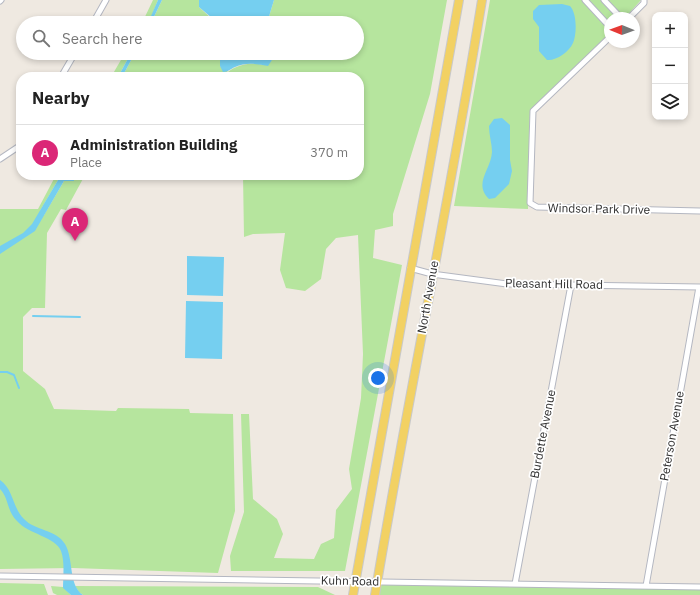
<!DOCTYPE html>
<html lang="en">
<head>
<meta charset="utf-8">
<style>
	:root { --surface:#fff; --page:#f6f6f6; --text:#222; --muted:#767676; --line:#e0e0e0; --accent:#db2777 }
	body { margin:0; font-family:"IBM Plex Sans",sans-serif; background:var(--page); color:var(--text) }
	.controls { position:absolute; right:12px; top:12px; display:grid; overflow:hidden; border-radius:8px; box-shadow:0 2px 6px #0003 }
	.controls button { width:36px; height:36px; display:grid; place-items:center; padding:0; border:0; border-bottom:1px solid var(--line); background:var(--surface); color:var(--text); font:20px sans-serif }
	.compass { position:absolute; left:604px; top:12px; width:36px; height:36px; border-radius:50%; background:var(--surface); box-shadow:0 2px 6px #0003; rotate:271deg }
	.you { position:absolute; left:378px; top:378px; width:14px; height:14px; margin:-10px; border:3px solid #fff; border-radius:50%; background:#1a73e8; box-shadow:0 0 0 6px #1a73e833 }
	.badge { display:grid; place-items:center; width:26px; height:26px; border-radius:50%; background:var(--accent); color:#fff; font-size:13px; font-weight:700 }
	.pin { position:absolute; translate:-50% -33px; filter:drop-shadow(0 1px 2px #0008) }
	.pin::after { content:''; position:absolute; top:21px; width:14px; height:12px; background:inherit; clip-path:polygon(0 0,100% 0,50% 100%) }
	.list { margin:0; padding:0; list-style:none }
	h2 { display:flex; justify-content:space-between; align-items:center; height:52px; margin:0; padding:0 16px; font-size:17px }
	h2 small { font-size:13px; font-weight:400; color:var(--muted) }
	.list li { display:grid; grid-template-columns:26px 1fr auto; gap:12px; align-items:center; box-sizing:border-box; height:56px; padding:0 16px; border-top:1px solid var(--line) }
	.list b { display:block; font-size:15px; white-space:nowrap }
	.list p { margin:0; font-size:13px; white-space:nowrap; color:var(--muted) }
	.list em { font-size:13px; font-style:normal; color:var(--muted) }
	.icon { flex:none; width:22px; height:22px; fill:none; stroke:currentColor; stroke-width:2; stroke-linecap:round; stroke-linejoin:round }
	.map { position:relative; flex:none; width:700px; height:595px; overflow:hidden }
	.search { position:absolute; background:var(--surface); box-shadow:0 2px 6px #0003; left:16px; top:16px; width:348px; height:44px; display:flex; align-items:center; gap:10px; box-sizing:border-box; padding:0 14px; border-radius:22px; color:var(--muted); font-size:15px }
	.panel { position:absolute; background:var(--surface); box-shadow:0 2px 6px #0003; left:16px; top:72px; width:348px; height:108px; border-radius:16px }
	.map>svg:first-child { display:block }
	.green { fill:#b6e59e }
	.water { fill:#75cff0 }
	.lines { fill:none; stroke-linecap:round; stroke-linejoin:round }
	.stream { stroke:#75cff0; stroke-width:2 }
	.street-casing { stroke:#b4b7c1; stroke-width:7 }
	.primary-casing { stroke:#c9c9c9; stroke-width:10 }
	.street { stroke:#fff; stroke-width:5 }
	.primary { stroke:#f2d163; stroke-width:8 }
	.labels { text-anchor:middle; stroke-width:3.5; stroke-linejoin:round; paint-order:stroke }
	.street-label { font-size:12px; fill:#2e2e2e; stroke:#fff }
</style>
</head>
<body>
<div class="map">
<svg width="700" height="595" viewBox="0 0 700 595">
	<rect width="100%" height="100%" fill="#efe9e1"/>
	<path class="green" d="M 153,0 L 158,0 L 150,20 L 148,23 L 142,23 Z
		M 162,0 L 199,0 L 199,7 L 212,19 L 214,23 L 151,23 Z
		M 274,0 L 447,0 L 430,94 L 393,214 L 393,226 L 375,230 L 373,258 L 402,265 L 345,571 L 231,571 L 230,556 L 244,512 L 241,414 L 249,414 L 253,499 L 277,519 L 283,534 L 274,558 L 314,559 L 321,544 L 334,538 L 336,510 L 352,489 L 349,469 L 361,398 L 363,354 L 358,235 L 336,238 L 326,249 L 321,279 L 305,291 L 286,288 L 280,270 L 285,233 L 253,234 L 244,237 L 243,175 L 359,175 L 359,77 L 122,77 L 135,53 L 220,53 L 220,66 L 228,72 C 236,65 252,61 263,65 L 272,60 L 270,53 L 357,53 L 357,23 L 267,23 Z
		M 490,0 L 641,0 L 625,18 L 610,18 L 610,33 L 530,111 L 528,209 L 454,206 Z
		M 125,53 L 131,53 L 118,77 L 111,77 Z
		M 56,175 L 61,175 L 40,211 L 44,215 L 64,181 L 71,177 L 68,175 L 85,175 L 66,210 L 61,209 L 47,233 L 45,308 L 32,308 L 23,317 L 23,371 L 45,389 L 54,409 L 116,411 L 118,408 L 189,409 L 190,413 L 233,414 L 235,511 L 218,573 L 73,568 L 0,569 L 0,209 L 38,209 Z
		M 0,583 L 44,584 L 48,595 L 0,595 Z
		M 380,583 L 700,586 L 700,595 L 378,595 Z
		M 51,586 L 63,587 L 71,595 L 57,595 L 53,593 Z
		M 75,586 L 318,587 L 335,595 L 83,595 L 79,592 Z"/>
	<path class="water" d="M 158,0 L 162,0 L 151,23 L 148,23 Z
		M 199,0 L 274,0 L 267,23 L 214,23 L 212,18 L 199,7 Z
		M 562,4 L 570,6 C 577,13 577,34 573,43 C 569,52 556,61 547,60 L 539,51 L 539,27 L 533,19 L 533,11 L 539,5 Z
		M 131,53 L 135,53 L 122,77 L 118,77 Z
		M 220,53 L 270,53 L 272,60 L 268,66 C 257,64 246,62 235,67 C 230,69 228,72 223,72 L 220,66 Z
		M 502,118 L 510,125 L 510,160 L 512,171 L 509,184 L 495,198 L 489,199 C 473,183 491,170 492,152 C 492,144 489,135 489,126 L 494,119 Z
		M 61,175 L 73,177 L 74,181 L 64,181 L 35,231 L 0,254 L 0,246 L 23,233 L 32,224 Z
		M 187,256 L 224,257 L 223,296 L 187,295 Z
		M 186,301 L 223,302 L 222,359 L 185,358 Z
		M 0,480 C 14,490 12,507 24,519 C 35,531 56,529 65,544 C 74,559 68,585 83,595 L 71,595 L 63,588 C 63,577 65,562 61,551 C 56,537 28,534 17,521 C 7,512 9,498 0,489 Z"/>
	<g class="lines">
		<path class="stream" d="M 33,316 L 80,317
			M 0,372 L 7,372 L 14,375 L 19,388"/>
		<defs>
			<path id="street" d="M 585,0 L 610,27
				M 604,0 L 621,18
				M 0,1 L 1,0
				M 629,18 L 644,3 L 644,0
				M 93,23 L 106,0
				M 610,37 L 533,111 L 530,203 L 537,207 L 700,211
				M 61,77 L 75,53
				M 0,159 L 18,147 L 21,144
				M 410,268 L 432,274 L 507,284 L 700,287
				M 0,576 L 700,587
				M 515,584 L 571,285
				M 646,586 L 699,287"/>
			<path id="primary" d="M 353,595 L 459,0
				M 375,595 C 408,396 450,199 482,0"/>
		</defs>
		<use href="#street" class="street-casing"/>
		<use href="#primary" class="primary-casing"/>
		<use href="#street" class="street"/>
		<use href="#primary" class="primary"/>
	</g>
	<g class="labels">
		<g class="street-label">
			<text transform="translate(599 209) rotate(1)" y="4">Windsor Park Drive</text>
			<text transform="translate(554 284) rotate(1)" y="4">Pleasant Hill Road</text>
			<text transform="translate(428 297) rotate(-80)" y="4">North Avenue</text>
			<text transform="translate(543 434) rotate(-79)" y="4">Burdette Avenue</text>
			<text transform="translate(672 436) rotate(-80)" y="4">Peterson Avenue</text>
			<text transform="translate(350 581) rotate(1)" y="4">Kuhn Road</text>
		</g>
	</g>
</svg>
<div class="controls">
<button>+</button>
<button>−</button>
<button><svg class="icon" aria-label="layers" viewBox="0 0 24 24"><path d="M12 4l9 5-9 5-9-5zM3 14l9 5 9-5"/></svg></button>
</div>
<svg class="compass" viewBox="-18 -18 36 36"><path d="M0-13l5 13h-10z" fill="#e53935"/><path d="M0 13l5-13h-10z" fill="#767676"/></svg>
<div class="you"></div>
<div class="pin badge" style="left:75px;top:241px">A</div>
<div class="search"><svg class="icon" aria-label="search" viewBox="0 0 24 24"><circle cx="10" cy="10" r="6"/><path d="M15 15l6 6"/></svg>Search here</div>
<section class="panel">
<h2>Nearby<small></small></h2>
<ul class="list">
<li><span class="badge">A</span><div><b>Administration Building</b><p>Place</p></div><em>370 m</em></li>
</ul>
</section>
</div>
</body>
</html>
